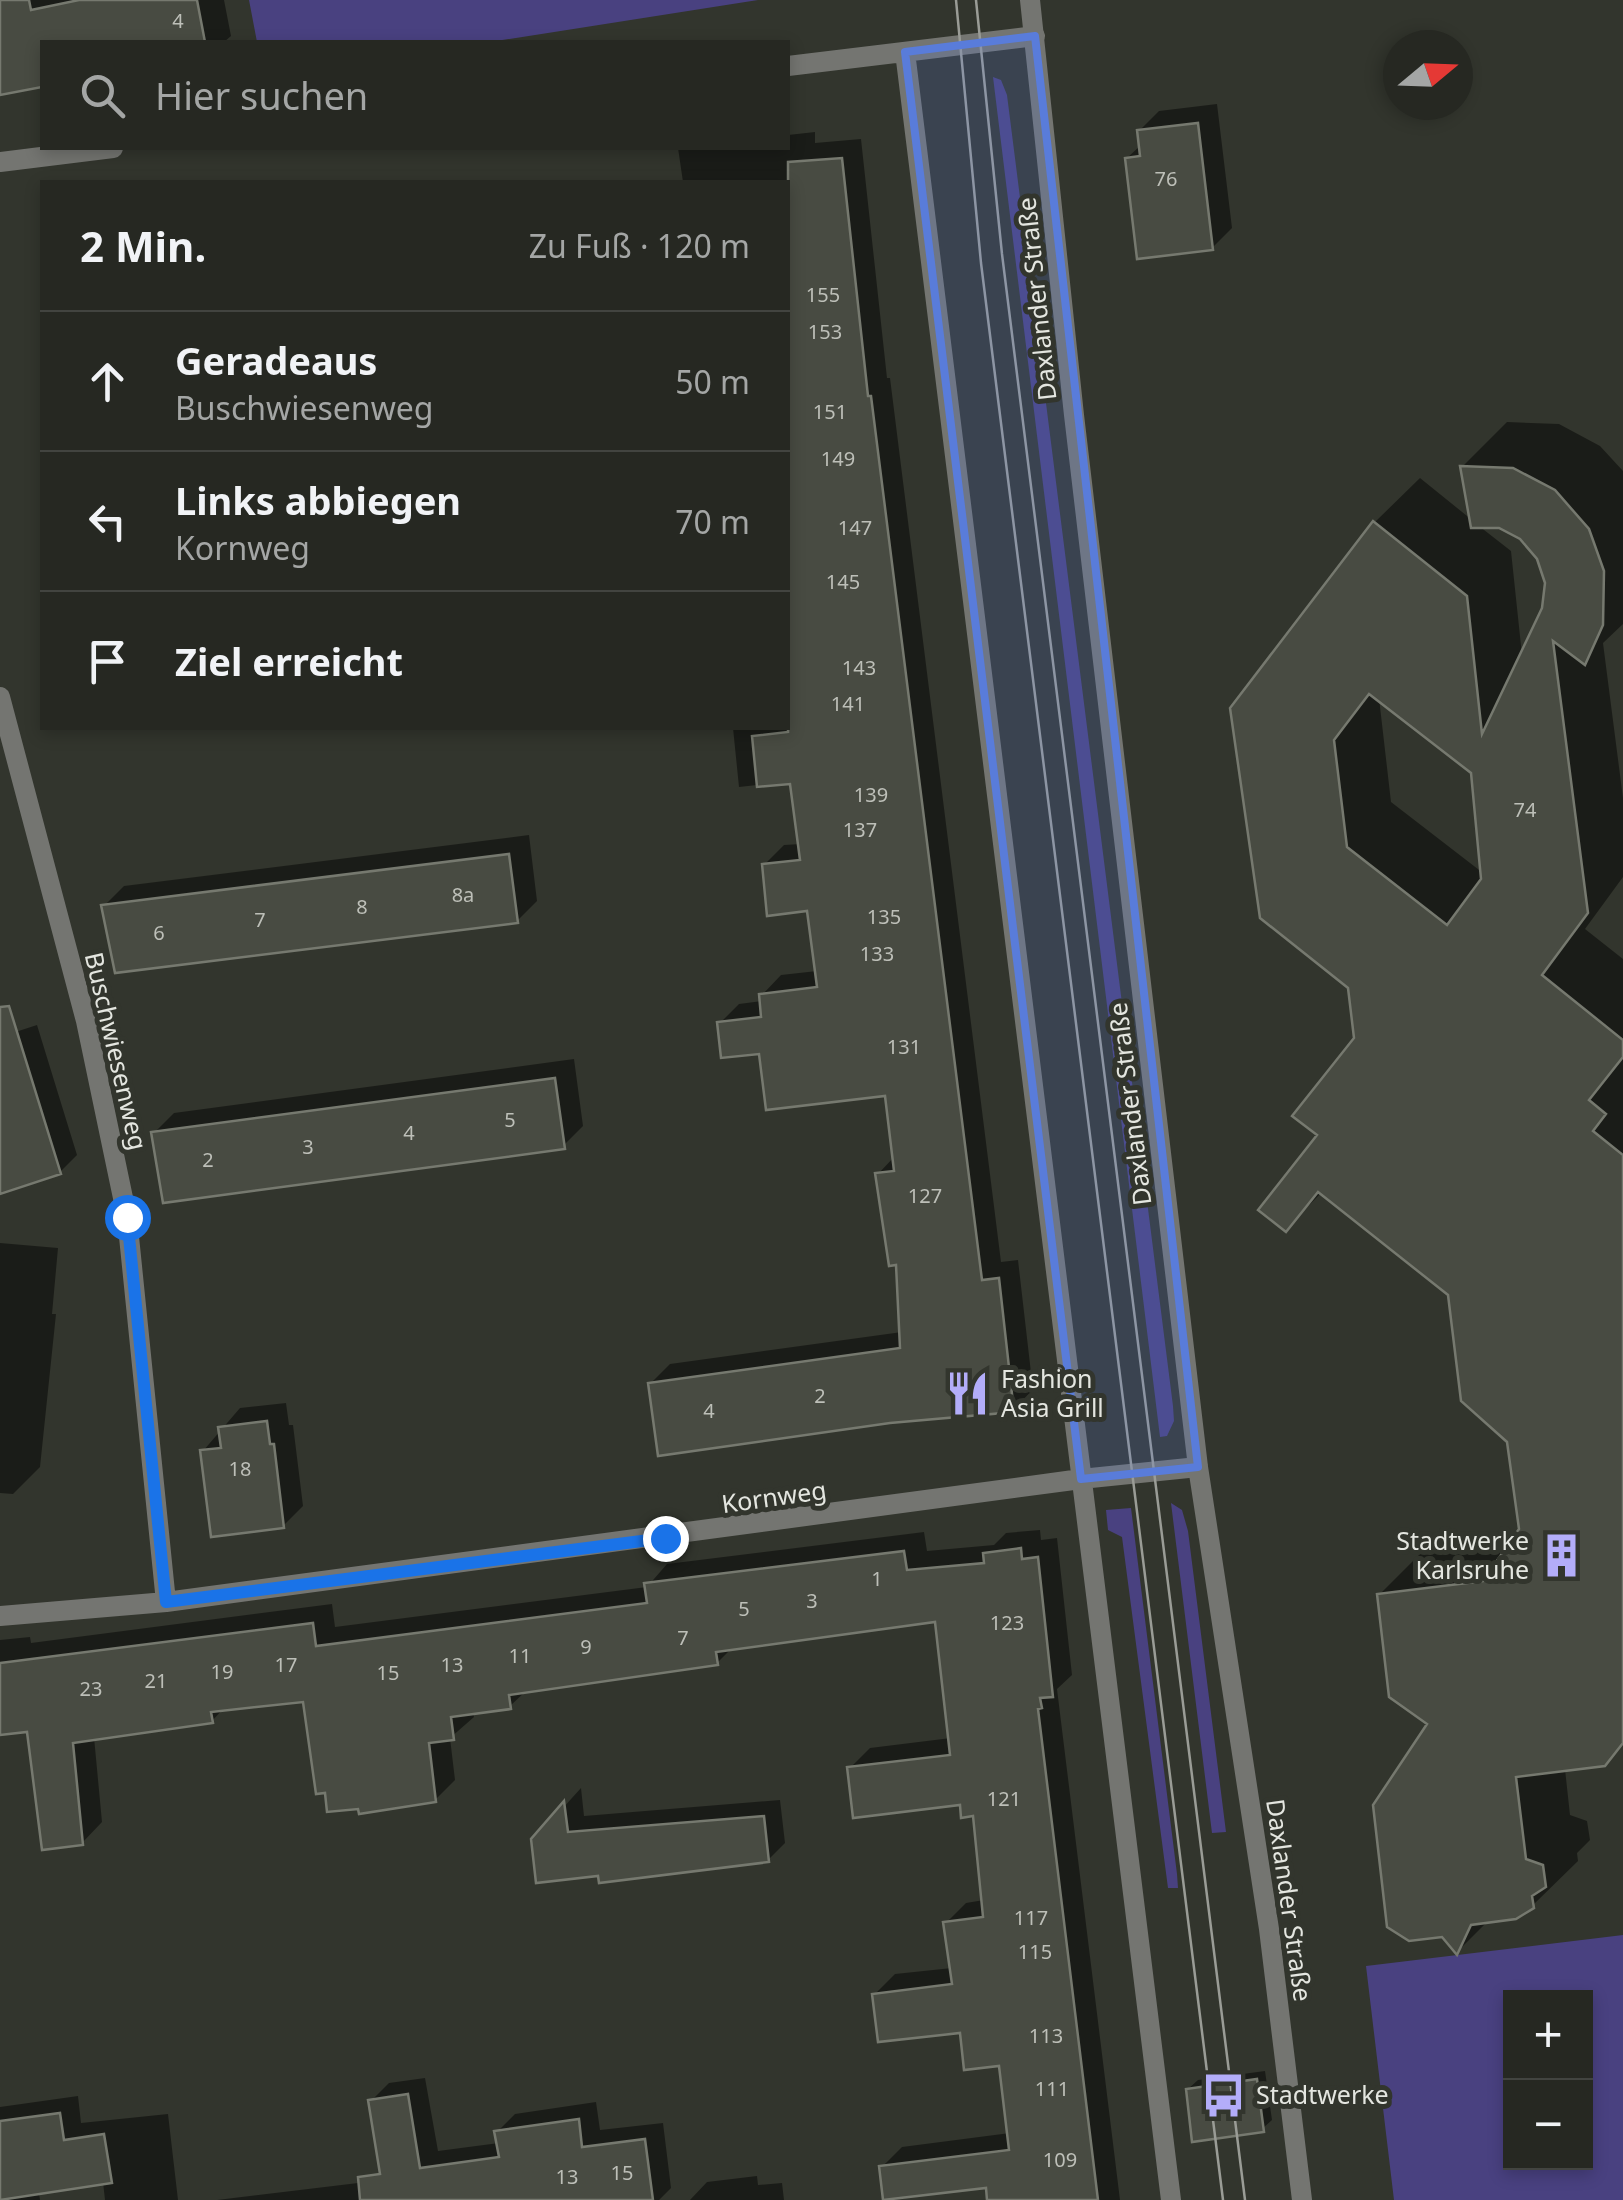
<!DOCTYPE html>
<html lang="de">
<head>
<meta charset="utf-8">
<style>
	:root { --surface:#262822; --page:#32342f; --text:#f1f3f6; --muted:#a4a6a5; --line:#424440 }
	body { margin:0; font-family:"Noto Sans",sans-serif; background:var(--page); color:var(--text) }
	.controls { position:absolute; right:30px; bottom:30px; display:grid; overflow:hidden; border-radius:0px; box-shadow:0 5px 15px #0003 }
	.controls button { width:90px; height:90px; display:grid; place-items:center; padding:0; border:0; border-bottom:2px solid var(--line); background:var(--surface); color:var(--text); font:50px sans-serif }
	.compass { position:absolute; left:1383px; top:30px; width:90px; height:90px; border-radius:50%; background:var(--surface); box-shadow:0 5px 15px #0003; rotate:71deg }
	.stop { position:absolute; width:30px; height:30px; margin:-22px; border:8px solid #1a73e8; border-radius:50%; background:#fff }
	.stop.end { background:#1a73e8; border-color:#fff; box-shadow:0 2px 10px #0008 }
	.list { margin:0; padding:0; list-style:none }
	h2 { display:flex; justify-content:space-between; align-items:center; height:130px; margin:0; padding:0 40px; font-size:42px }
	h2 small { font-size:32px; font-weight:400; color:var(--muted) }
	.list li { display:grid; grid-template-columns:65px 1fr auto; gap:30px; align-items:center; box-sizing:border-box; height:140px; padding:0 40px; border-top:2px solid var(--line) }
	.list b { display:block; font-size:38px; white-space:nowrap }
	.list p { margin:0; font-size:32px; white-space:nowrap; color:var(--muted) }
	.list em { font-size:32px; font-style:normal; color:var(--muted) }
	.icon { flex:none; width:55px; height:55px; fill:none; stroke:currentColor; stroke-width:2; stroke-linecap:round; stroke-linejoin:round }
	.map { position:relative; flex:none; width:1623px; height:2200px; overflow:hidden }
	.search { position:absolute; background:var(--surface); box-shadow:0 5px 15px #0003; left:40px; top:40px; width:750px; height:110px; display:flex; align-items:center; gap:25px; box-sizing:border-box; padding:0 35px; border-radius:0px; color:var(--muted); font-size:38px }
	.panel { position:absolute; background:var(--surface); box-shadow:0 5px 15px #0003; left:40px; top:180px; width:750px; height:550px; border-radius:0px }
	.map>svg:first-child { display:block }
	.green { fill:#494180; fill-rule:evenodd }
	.shadow { fill:#0007; fill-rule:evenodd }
	.building { fill:#484b42; stroke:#76796f; stroke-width:2.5; fill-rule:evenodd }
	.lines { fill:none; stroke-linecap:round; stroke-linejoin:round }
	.minor { stroke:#747571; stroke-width:20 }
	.tertiary { stroke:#747571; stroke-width:20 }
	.tram { stroke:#9a9c96; stroke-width:2.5 }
	.route { stroke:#1a73e8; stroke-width:12 }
	.marked { fill:#597cda; fill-opacity:0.2; stroke:#597cda; stroke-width:8; stroke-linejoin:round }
	.labels { text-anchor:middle; stroke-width:10; stroke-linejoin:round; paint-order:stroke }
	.number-label { font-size:20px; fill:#bdbfb8 }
	.street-label { font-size:25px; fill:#e4e6e0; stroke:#32352d }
	.poi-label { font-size:25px; fill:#e4e6e0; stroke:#32352d; text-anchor:start }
</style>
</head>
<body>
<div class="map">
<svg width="1623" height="2200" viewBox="0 0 1623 2200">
	<rect width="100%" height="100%" fill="#32352d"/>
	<path class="green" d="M 249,0 L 758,0 L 490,42 L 257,42 Z
		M 993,77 L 1001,80 L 1007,95 L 1173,1406 L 1174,1421 L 1167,1436 L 1160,1437 Z
		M 1171,1503 L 1182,1510 L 1188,1531 L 1226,1832 L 1212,1833 Z
		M 1131,1508 L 1177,1874 L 1178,1888 L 1168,1888 L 1122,1537 L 1108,1530 L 1106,1510 Z
		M 1623,1935 L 1623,2200 L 1394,2200 L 1366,1966 ZM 1510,1998 L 1586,1998 L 1586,2162 L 1510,2162 Z"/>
	<path class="shadow" d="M 0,0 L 224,0 L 231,36 L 224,42 L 42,42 L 42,83 L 0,92 Z
		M 1217,104 L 1232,228 L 1212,248 L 1127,158 L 1141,145 L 1139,131 L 1159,111 Z
		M 815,132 L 815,143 L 861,139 L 887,378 L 890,378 L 1001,1262 L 1018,1260 L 1033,1390 L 1013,1409 L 650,1384 L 670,1364 L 902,1332 L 898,1263 L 878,1174 L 895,1156 L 887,1093 L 762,1051 L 720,1023 L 739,1004 L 762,1001 L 762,995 L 781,975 L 817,971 L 809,908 L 764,865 L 784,845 L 801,844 L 792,781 L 739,787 L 733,728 L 788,728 L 788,182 L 683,182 L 678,148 L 788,148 L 788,135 Z
		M 1507,422 L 1559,424 L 1600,446 L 1623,471 L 1623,624 L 1603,643 L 1623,798 L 1623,877 L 1585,929 L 1623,959 L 1623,1744 L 1603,1764 L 1565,1769 L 1570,1815 L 1587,1821 L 1590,1840 L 1577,1853 L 1578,1861 L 1532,1906 L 1488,1921 L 1458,1951 L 1431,1724 L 1379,1595 L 1424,1550 L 1515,1539 L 1521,1530 L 1509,1440 L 1450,1294 L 1322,1192 L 1286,1229 L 1356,1039 L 1351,987 L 1233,709 L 1375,522 L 1420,478 L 1472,520 L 1462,467 ZM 1479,526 L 1499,526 L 1521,537 L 1539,558 L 1548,583 L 1544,609 L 1522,655 L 1511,551 ZM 1379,698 L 1473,772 L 1483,873 L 1391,802 Z
		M 529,835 L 537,901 L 517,921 L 104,906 L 124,886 Z
		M 37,1025 L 77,1155 L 60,1172 L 0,1192 L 0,1037 Z
		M 574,1059 L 583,1126 L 563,1146 L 154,1133 L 174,1113 Z
		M 0,1243 L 58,1248 L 52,1314 L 56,1314 L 40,1467 L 13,1494 L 0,1493 Z
		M 286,1403 L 289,1425 L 293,1425 L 303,1506 L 283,1526 L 203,1451 L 240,1408 Z
		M 1040,1530 L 1041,1540 L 1057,1538 L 1072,1675 L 1057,1689 L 1120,2200 L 989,2200 L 988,2186 L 882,2167 L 902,2147 L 1010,2133 L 1001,2063 L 962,2030 L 875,1994 L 895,1974 L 952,1968 L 946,1923 L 966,1903 L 984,1900 L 975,1813 L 962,1802 L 850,1768 L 870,1748 L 951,1738 L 937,1620 L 733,1647 L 717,1663 L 527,1690 L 509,1707 L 473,1712 L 474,1717 L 450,1738 L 455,1780 L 435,1800 L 305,1699 L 224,1708 L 212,1721 L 94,1737 L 102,1822 L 82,1843 L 30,1730 L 0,1733 L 0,1640 L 30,1637 L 31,1643 L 332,1604 L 335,1627 L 647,1587 L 667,1564 L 924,1532 L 927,1551 L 994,1545 L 1006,1533 Z
		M 581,1788 L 584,1816 L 780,1800 L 785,1843 L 768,1860 L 600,1873 L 534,1840 Z
		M 1265,2071 L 1272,2120 L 1262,2129 L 1188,2089 L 1198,2080 Z
		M 425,2078 L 438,2151 L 499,2143 L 497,2132 L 515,2114 L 596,2102 L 600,2130 L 663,2123 L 671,2188 L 659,2200 L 217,2200 L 383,2180 L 371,2101 L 389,2083 Z
		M 78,2096 L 81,2123 L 168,2114 L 178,2200 L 105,2200 L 103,2182 L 39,2193 L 40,2200 L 0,2200 L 0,2107 Z
		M 757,2176 L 758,2185 L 782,2183 L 784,2200 L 690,2200 L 707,2182 Z"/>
	<path class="building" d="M 0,0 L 29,0 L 31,10 L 79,0 L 197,0 L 205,42 L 42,42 L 42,87 L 0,95 Z
		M 1198,123 L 1213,250 L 1137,259 L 1125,158 L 1140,156 L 1137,130 Z
		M 842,158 L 868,396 L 871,396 L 982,1280 L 999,1278 L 1014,1412 L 890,1423 L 658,1456 L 648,1383 L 900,1348 L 896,1265 L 889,1266 L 875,1173 L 894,1171 L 885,1096 L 766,1110 L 759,1054 L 721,1058 L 717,1022 L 761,1017 L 759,994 L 817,987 L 807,911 L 767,916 L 762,864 L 800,860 L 790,784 L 757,787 L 752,736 L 788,732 L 788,162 Z
		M 1460,466 L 1513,468 L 1555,490 L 1589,529 L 1604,571 L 1603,625 L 1585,665 L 1553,641 L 1588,913 L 1542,975 L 1623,1040 L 1623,1057 L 1589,1100 L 1606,1114 L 1593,1131 L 1623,1155 L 1623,1743 L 1605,1766 L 1516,1777 L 1526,1859 L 1543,1865 L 1546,1887 L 1532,1896 L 1534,1908 L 1516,1919 L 1471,1925 L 1457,1955 L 1442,1937 L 1409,1941 L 1387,1927 L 1373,1805 L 1427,1724 L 1389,1697 L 1377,1594 L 1483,1581 L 1519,1529 L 1507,1442 L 1461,1401 L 1448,1295 L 1318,1192 L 1286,1232 L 1258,1210 L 1317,1135 L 1292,1116 L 1354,1038 L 1348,988 L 1260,918 L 1230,708 L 1373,521 L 1467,596 L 1482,734 L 1542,608 L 1545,583 L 1537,559 L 1520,539 L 1499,528 L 1471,528 ZM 1369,694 L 1471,773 L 1481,879 L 1447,925 L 1347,847 L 1334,740 Z
		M 509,854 L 518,923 L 115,973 L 101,905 Z
		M 9,1006 L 61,1174 L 0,1194 L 0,1007 Z
		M 555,1078 L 565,1149 L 163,1203 L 151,1132 Z
		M 267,1421 L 270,1444 L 274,1444 L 284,1528 L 211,1537 L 200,1450 L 221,1448 L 218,1427 Z
		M 1021,1548 L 1022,1559 L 1038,1557 L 1053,1697 L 1040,1698 L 1042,1708 L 1038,1709 L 1098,2200 L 987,2200 L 986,2188 L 883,2200 L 879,2166 L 1009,2150 L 999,2066 L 964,2070 L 960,2033 L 878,2042 L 872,1994 L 952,1984 L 943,1922 L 983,1917 L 973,1816 L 961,1818 L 960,1805 L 853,1818 L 847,1767 L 950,1755 L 935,1622 L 716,1652 L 718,1665 L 509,1695 L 511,1709 L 451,1717 L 454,1740 L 429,1743 L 436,1802 L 359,1814 L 358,1809 L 327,1812 L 325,1793 L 316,1794 L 303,1702 L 211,1712 L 213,1723 L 73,1743 L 83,1845 L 42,1850 L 27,1732 L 0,1735 L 0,1663 L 313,1623 L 316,1646 L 647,1603 L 644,1583 L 904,1551 L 907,1570 L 984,1563 L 983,1553 Z
		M 564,1801 L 568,1832 L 764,1816 L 769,1862 L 599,1883 L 598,1876 L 536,1883 L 531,1839 Z
		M 1257,2079 L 1264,2132 L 1192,2142 L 1186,2089 Z
		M 408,2094 L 420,2168 L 499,2157 L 494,2131 L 579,2119 L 582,2147 L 645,2139 L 653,2200 L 360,2200 L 358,2177 L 380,2174 L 368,2100 Z
		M 60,2113 L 64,2140 L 104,2134 L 112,2183 L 0,2200 L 0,2121 Z"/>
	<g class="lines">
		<path class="minor" d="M 905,52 L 1171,2200
			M 788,66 L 1035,36
			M 0,162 L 113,148
			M 0,697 L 86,1021 L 127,1217 L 166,1602
			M 0,1616 L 166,1602 L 1081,1479 L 1198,1467"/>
		<path class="tertiary" d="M 1030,0 L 1074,415 L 1198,1467 L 1269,1929 L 1302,2200"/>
		<path class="tram" d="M 956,0 L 981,263 L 1223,2200
			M 976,0 L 1002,254 L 1245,2200"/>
	</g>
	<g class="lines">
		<path class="route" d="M 127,1217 L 166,1602 L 665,1538"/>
	</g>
	<path class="marked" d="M 1035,36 L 1198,1467 L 1081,1479 L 905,52 Z"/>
	<defs>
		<symbol id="restaurant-bare" viewBox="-9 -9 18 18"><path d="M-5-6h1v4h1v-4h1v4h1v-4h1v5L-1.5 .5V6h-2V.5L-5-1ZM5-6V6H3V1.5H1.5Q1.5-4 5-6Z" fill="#b3adf9" stroke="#32352d" stroke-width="2.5" paint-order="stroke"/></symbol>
		<symbol id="building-bare" viewBox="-9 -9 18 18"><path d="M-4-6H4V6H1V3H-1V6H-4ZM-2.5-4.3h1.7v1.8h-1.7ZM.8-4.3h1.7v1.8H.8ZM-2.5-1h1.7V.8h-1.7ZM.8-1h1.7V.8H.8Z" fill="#b3adf9" stroke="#32352d" stroke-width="2.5" paint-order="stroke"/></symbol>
		<symbol id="bus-bare" viewBox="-9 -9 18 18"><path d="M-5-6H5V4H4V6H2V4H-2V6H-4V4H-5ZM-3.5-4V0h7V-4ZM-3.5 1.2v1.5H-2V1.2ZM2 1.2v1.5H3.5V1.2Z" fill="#b3adf9" stroke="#32352d" stroke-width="2.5" paint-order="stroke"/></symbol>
	</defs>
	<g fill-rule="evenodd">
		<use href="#restaurant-bare" x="936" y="1362" width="63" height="63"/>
		<use href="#building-bare" x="1530" y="1524" width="63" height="63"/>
		<use href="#bus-bare" x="1192" y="2064" width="63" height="63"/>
	</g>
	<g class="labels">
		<g class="number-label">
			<text x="178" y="28">4</text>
			<text x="1166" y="186">76</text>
			<text x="823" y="302">155</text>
			<text x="825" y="339">153</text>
			<text x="830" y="419">151</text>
			<text x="838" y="466">149</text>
			<text x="855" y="535">147</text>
			<text x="843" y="589">145</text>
			<text x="859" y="675">143</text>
			<text x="848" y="711">141</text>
			<text x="871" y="802">139</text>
			<text x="1525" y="817">74</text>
			<text x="860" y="837">137</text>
			<text x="463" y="902">8a</text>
			<text x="362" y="914">8</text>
			<text x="884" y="924">135</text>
			<text x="260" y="927">7</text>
			<text x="159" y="940">6</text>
			<text x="877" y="961">133</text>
			<text x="904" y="1054">131</text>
			<text x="510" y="1127">5</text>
			<text x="409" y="1140">4</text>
			<text x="308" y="1154">3</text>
			<text x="208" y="1167">2</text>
			<text x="925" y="1203">127</text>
			<text x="820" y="1403">2</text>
			<text x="709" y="1418">4</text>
			<text x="240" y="1476">18</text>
			<text x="877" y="1586">1</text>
			<text x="812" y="1608">3</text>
			<text x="744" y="1616">5</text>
			<text x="1007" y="1630">123</text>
			<text x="683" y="1645">7</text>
			<text x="586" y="1654">9</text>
			<text x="520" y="1663">11</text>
			<text x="286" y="1672">17</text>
			<text x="452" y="1672">13</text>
			<text x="222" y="1679">19</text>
			<text x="388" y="1680">15</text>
			<text x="156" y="1688">21</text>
			<text x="91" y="1696">23</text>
			<text x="1004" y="1806">121</text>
			<text x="1031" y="1925">117</text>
			<text x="1035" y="1959">115</text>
			<text x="1046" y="2043">113</text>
			<text x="1052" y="2096">111</text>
			<text x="1060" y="2167">109</text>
			<text x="622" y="2180">15</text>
			<text x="567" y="2184">13</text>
		</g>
		<g class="street-label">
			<text transform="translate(1037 299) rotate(-96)" y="9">Daxlander Straße</text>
			<text transform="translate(116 1051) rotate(77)" y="9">Buschwiesenweg</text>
			<text transform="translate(1130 1104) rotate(-97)" y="9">Daxlander Straße</text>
			<text transform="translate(774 1497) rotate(-8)" y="9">Kornweg</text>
			<text transform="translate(1289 1900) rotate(82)" y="9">Daxlander Straße</text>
		</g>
		<g class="poi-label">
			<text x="1001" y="1388">Fashion<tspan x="1001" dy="29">Asia Grill</tspan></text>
			<text x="1529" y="1550" text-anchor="end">Stadtwerke<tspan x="1529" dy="29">Karlsruhe</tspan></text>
			<text x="1256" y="2104">Stadtwerke</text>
		</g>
	</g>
</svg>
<div class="controls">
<button>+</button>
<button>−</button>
</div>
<svg class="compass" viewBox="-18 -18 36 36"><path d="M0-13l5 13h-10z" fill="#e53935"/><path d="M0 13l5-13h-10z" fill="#a4a6a5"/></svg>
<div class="stop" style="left:127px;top:1217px"></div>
<div class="stop end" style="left:665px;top:1538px"></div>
<div class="search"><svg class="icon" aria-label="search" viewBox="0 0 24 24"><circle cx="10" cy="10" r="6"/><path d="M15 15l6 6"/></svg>Hier suchen</div>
<section class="panel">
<h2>2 Min.<small>Zu Fuß · 120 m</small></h2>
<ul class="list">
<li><svg class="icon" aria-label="ahead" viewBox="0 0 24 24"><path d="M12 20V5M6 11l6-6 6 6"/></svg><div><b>Geradeaus</b><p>Buschwiesenweg</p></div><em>50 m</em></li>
<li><svg class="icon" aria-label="left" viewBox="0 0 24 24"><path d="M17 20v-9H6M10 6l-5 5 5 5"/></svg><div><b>Links abbiegen</b><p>Kornweg</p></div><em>70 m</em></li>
<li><svg class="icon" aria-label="arrive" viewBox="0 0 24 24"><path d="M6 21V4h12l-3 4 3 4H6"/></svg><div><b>Ziel erreicht</b></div></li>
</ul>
</section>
</div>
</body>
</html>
